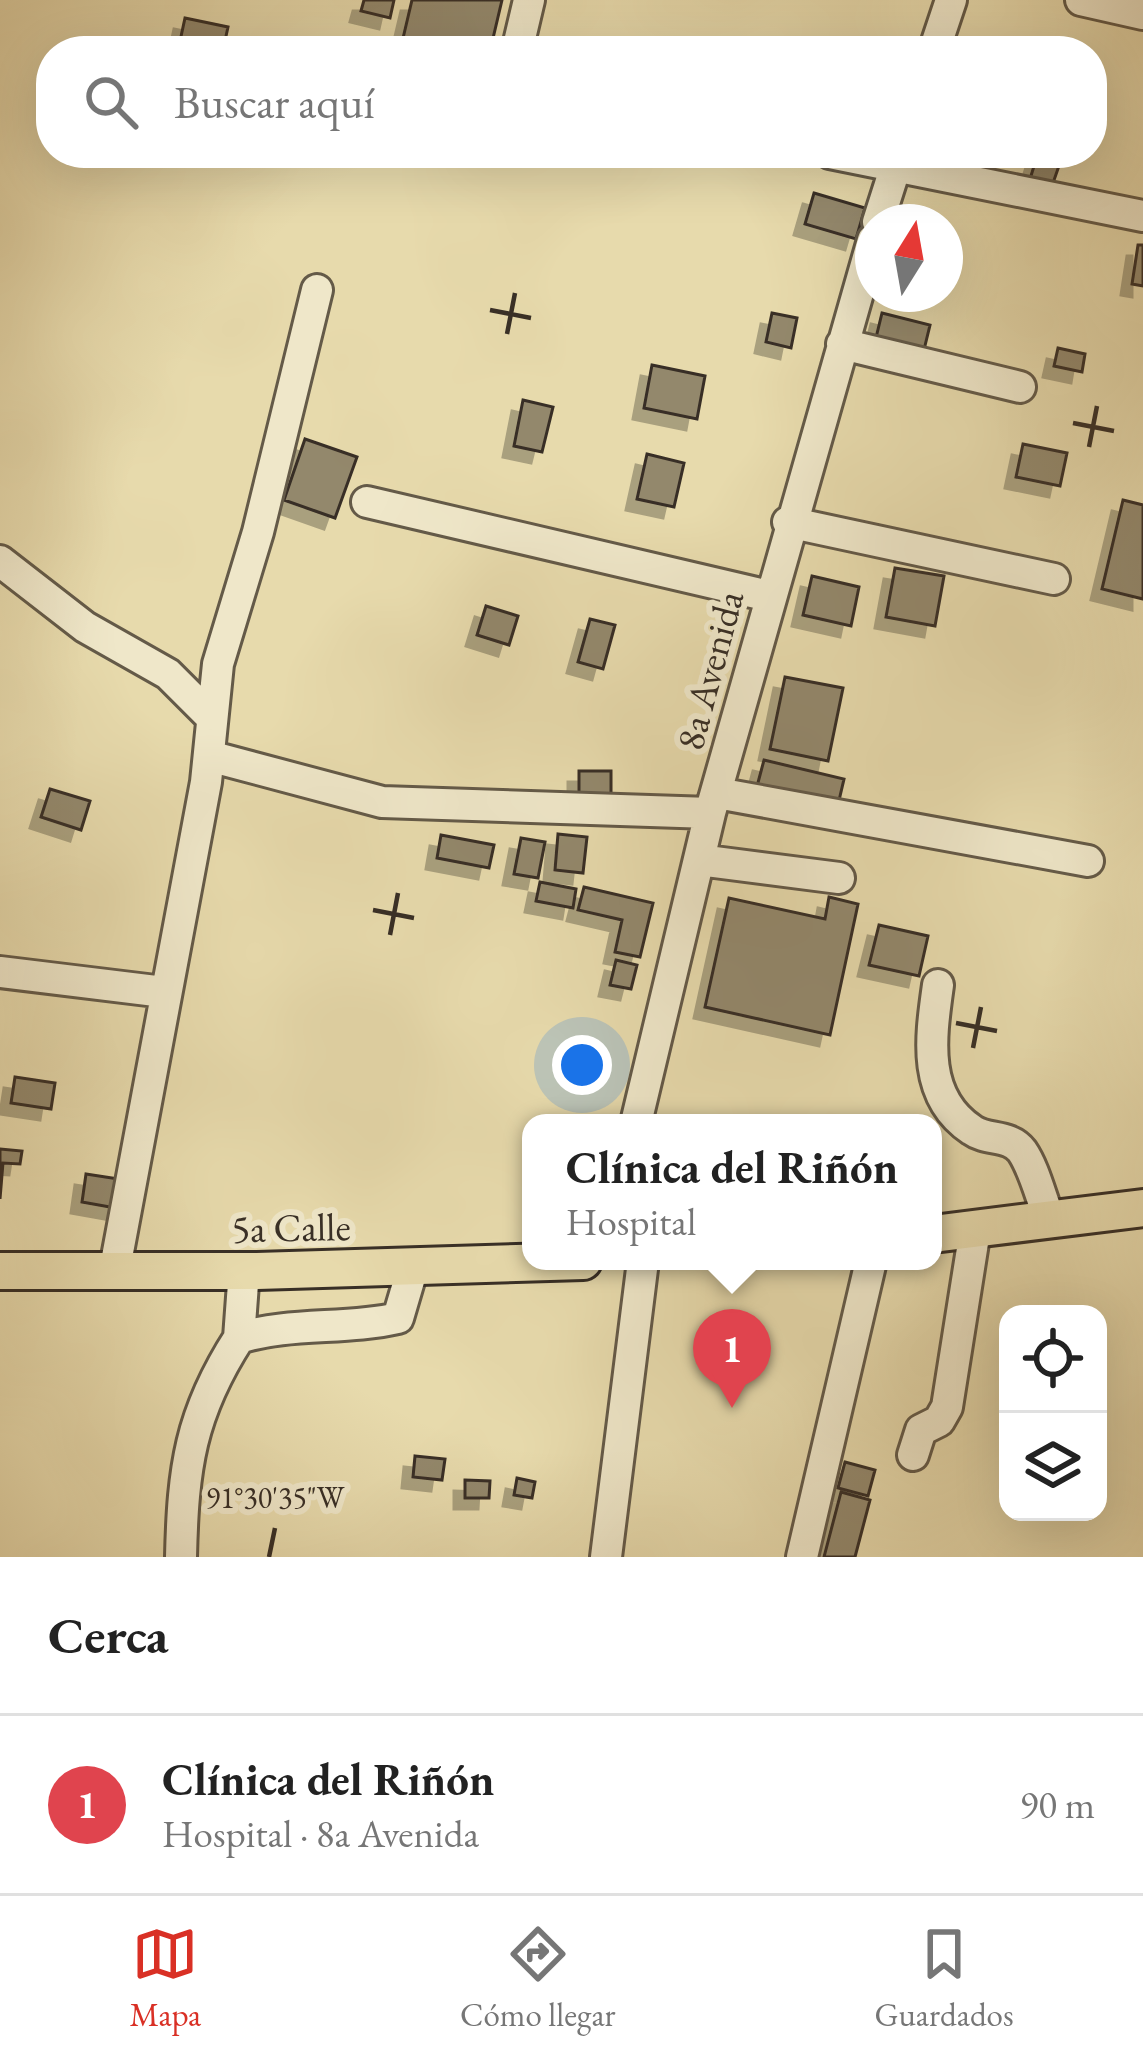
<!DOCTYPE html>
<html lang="es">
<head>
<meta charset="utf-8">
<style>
	:root { --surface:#fff; --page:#f6f6f6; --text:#222; --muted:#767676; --line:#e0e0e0; --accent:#d93025 }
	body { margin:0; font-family:"EB Garamond",serif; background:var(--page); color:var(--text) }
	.controls { position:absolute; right:36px; bottom:36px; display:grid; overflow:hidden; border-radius:24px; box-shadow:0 12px 48px #0002 }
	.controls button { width:108px; height:108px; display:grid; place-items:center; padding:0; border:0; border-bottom:3px solid var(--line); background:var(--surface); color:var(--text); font:60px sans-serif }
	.compass { position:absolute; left:855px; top:204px; width:108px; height:108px; border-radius:50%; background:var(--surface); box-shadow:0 12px 48px #0002; rotate:11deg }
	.you { position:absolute; left:582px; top:1065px; width:42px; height:42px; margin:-30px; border:9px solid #fff; border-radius:50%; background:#1a73e8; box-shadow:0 0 0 18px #1a73e833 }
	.badge { display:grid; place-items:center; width:78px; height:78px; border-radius:50%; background:var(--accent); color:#fff; font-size:39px; font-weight:700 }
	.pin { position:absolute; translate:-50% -99px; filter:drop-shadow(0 3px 6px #0008) }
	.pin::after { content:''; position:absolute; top:63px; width:42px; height:36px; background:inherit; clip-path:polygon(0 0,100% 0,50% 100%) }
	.popup { position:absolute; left:522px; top:1114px; width:420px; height:156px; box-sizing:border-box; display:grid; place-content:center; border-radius:24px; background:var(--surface); filter:drop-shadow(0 3px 9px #0005); font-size:39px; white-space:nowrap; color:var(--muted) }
	.popup b { font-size:45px; color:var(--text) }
	.popup::after { content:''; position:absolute; left:50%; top:100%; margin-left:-24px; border:24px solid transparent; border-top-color:var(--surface) }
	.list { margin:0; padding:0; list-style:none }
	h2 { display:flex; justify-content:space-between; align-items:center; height:156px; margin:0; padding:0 48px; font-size:51px }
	h2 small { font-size:39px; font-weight:400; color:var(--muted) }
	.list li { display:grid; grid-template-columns:78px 1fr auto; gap:36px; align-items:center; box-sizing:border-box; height:180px; padding:0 48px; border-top:3px solid var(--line) }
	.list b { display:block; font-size:45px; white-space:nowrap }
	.list p { margin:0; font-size:39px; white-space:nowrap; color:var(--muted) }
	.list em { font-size:39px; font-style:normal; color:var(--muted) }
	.icon { flex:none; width:66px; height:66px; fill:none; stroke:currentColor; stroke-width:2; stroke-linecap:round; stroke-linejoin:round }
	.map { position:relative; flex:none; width:1143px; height:1557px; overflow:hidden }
	.search { position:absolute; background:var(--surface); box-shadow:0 12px 48px #0002; left:36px; right:36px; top:36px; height:132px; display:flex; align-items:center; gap:30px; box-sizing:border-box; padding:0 42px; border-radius:48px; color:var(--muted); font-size:45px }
	.sheet { height:336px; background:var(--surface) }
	nav { display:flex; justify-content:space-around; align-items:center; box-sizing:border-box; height:168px; border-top:3px solid var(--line); background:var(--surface); font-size:33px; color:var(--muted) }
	nav a { display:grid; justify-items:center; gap:6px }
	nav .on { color:var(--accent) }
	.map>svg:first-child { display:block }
	.building { fill:#93886c; stroke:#382f26; stroke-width:3; filter:url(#shadow) }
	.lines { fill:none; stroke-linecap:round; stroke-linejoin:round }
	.minor-casing { stroke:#645a48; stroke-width:36 }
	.major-casing { stroke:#382f26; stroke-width:42 }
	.minor { stroke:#efe7c9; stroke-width:30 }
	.major { stroke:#e7daac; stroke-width:36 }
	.ticks { fill:none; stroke:#382f26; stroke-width:4.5 }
	.labels { text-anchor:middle; stroke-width:12; stroke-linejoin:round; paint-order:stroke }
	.street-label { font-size:39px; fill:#382f26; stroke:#efe7c9 }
	.ticks-label { font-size:30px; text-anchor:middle; fill:#382f26; stroke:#efe7c9; stroke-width:12; stroke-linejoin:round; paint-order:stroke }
</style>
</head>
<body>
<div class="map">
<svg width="1143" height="1557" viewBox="0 0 1143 1557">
	<defs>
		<filter id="shadow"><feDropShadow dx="-11" dy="11" stdDeviation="0" flood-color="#0004"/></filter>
	</defs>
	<rect width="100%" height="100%" fill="#e7daac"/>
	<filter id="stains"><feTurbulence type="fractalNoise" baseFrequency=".00167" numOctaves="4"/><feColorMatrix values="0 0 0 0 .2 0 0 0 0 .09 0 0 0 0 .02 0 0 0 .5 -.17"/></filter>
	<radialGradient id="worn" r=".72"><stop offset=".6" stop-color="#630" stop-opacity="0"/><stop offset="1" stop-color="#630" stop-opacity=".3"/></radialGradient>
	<path class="building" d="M 364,0 L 394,0 L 390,18 L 361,11 Z
		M 412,0 L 502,0 L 490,51 L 400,51 Z
		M 185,18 L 228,27 L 223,50 L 180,41 Z
		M 1038,153 L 1061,160 L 1052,186 L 1030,179 Z
		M 814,193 L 865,208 L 856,239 L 805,224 Z
		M 1138,245 L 1143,245 L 1143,286 L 1132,284 Z
		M 772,313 L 797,318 L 791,348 L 766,342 Z
		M 882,313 L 930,325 L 922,358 L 874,346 Z
		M 1058,348 L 1085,354 L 1082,372 L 1054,366 Z
		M 652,365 L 705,376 L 697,419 L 644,408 Z
		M 523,400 L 553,407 L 542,452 L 514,446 Z
		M 305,439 L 357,457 L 335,518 L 284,500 Z
		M 1023,444 L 1067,453 L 1060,486 L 1016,477 Z
		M 647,454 L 684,463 L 674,507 L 637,499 Z
		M 1123,500 L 1143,505 L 1143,599 L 1102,589 Z
		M 895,568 L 944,576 L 935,626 L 886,617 Z
		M 812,576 L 859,587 L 851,626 L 803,615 Z
		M 486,606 L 518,616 L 509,645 L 477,635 Z
		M 590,619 L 615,625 L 603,669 L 578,662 Z
		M 785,677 L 843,688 L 828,761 L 770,749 Z
		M 764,760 L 844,779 L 837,809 L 756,790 Z
		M 579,771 L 611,771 L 611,797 L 579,796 Z
		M 50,789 L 90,801 L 81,830 L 41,817 Z
		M 558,834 L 587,837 L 583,873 L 555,870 Z
		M 441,835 L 494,845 L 489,868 L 437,858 Z
		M 521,838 L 545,842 L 538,878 L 514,874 Z
		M 540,882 L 576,889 L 573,908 L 536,901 Z
		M 584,887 L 653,903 L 640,957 L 615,952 L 622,920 L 578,910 Z
		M 829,897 L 858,904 L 830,1035 L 705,1007 L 729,898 L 825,919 Z
		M 879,925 L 928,936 L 919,976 L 869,965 Z
		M 616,960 L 637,965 L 631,989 L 610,985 Z
		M 15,1077 L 55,1083 L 51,1109 L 11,1103 Z
		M 0,1149 L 22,1151 L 20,1164 L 3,1163 L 0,1199 Z
		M 86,1174 L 125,1180 L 121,1209 L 82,1202 Z
		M 415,1456 L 445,1459 L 442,1480 L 413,1477 Z
		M 845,1462 L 875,1470 L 868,1496 L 838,1488 Z
		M 517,1478 L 535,1482 L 532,1498 L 514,1495 Z
		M 465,1480 L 490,1481 L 489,1498 L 465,1498 Z
		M 841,1492 L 870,1500 L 855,1557 L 824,1557 Z"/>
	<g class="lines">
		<defs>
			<path id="minor" d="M 1081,0 L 1143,14
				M 517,51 L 529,0
				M 934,51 L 951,0
				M 830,153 L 1143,216
				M 878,222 L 900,153
				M 842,344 L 1020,387
				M 367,502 L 769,596
				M 788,522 L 1054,579
				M 0,561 L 85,627 L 168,674 L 212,718
				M 209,756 L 382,802 L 710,813
				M 717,793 L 1088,861
				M 699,860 L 839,878
				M 0,972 L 164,992
				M 938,985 C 931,1036 921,1096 972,1130 C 987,1141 1009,1134 1022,1151 C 1035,1170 1041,1199 1050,1220
				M 636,1123 L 710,813 L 873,240
				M 115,1268 L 206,782 L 218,664 L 258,532 L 317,290
				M 239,1338 L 244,1270
				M 913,1455 L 921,1430 L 939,1421 L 947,1407 L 975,1230
				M 181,1557 C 183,1468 190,1414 239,1338 C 289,1322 346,1330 398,1318 L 413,1267
				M 606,1557 L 643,1261
				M 802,1557 L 871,1261"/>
			<path id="major" d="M 933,1234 L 1143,1208
				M 0,1271 L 257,1271 L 583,1261"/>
		</defs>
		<use href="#minor" class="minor-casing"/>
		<use href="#major" class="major-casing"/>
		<use href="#minor" class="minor"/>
		<use href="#major" class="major"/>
	</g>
	<path class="ticks" d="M 490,310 L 531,318M 507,334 L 515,293M 1073,423 L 1114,431M 1089,447 L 1097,406M 373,910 L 414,918M 390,935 L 398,893M 956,1023 L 997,1031M 973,1048 L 981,1007M 269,1557 L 275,1528"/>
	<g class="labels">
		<g class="street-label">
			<text transform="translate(709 670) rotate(-75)" y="14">8a Avenida</text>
			<text transform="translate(291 1227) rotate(-1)" y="14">5a Calle</text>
		</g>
	</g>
	<g class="ticks-label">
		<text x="275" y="1508">91°30'35"W</text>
	</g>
	<rect width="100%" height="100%" filter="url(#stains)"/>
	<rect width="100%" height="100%" fill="url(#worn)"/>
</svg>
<div class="controls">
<button><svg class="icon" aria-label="locate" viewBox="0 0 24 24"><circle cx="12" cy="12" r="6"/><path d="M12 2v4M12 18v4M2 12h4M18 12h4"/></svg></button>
<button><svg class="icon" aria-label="layers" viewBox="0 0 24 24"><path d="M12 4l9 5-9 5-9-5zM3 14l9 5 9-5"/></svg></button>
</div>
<svg class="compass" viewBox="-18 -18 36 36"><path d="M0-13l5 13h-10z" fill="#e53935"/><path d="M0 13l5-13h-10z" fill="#767676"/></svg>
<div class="you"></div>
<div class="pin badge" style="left:732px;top:1408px;background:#e0444e">1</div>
<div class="popup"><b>Clínica del Riñón</b>Hospital</div>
<div class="search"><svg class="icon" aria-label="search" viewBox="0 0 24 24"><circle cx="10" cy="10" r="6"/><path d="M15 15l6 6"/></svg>Buscar aquí</div>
</div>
<section class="sheet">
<h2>Cerca<small></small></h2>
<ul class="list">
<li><span class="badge" style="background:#e0444e">1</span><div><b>Clínica del Riñón</b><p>Hospital · 8a Avenida</p></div><em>90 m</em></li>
</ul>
</section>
<nav>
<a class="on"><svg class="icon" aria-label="map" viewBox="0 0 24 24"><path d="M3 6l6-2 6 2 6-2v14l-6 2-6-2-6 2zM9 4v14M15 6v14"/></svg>Mapa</a>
<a><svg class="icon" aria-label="directions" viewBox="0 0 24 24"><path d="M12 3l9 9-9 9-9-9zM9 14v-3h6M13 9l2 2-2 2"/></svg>Cómo llegar</a>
<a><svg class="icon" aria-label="saved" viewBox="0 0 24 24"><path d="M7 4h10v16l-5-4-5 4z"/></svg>Guardados</a>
</nav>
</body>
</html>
